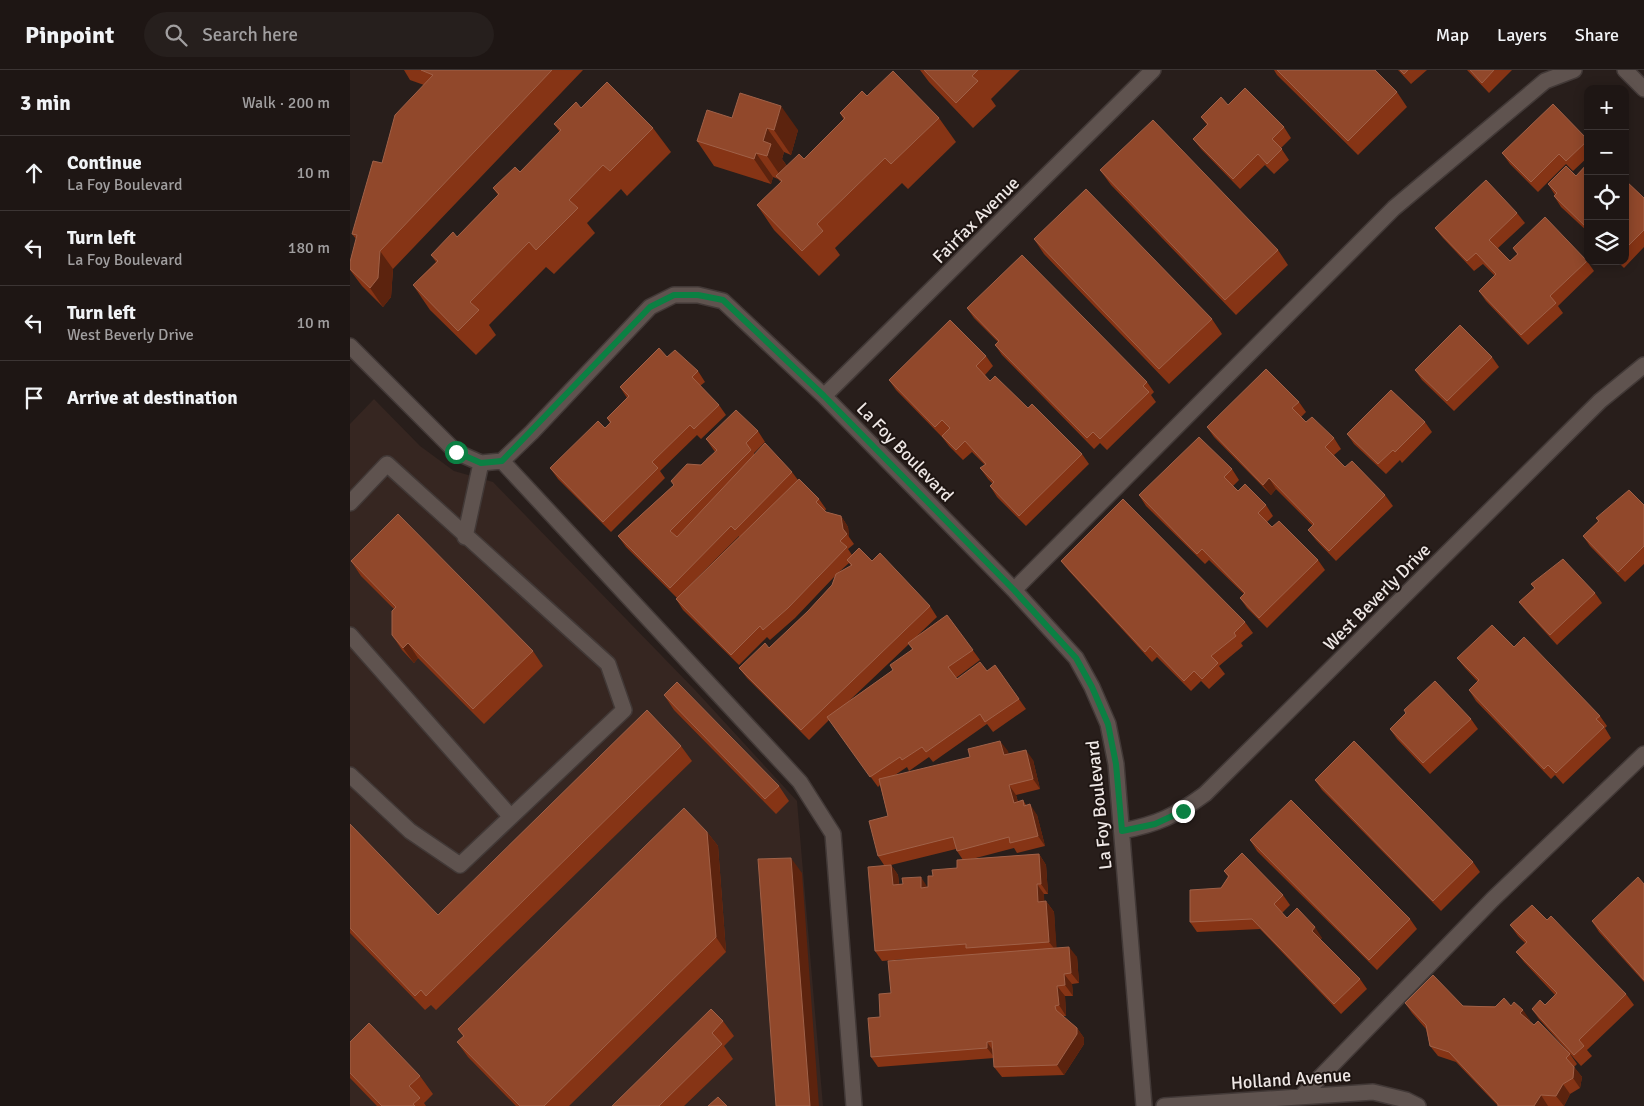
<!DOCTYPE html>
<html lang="en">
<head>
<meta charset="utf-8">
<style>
	:root { --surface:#1e1614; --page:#261f1d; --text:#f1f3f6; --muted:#a19fa0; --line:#3c3534 }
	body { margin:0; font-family:Signika,sans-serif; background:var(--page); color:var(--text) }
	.controls { position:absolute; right:15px; top:15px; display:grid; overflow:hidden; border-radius:10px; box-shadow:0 2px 12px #0003 }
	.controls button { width:45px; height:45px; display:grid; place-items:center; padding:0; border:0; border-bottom:1px solid var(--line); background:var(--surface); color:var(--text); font:25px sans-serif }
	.stop { position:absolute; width:15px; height:15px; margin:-11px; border:4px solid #0b8043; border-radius:50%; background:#fff }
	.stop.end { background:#0b8043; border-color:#fff; box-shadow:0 1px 5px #0008 }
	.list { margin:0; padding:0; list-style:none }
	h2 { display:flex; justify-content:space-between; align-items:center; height:65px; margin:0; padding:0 20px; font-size:21px }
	h2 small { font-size:16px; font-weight:400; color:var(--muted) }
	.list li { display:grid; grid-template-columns:32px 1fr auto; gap:15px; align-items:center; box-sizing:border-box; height:75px; padding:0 20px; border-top:1px solid var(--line) }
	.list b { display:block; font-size:19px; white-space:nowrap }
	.list p { margin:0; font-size:16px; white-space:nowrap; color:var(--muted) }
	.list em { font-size:16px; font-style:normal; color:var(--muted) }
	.icon { flex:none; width:28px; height:28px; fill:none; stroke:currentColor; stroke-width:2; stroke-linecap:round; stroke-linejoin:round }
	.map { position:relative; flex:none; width:1294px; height:1036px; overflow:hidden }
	header { display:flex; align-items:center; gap:30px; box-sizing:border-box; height:70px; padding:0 25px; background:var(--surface); border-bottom:1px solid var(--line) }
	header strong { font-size:24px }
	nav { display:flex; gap:28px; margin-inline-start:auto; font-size:18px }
	.search { width:350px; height:45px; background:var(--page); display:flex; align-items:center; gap:12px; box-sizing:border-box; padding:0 18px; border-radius:28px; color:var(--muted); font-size:19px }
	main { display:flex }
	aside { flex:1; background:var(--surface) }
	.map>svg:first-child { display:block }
	.built { fill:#362621 }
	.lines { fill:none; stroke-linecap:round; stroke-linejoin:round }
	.minor-casing { stroke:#423937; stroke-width:18 }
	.minor { stroke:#5f534f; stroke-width:15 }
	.wall { fill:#863415; fill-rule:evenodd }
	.shaded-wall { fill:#5c230e }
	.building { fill:#91482b; stroke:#a06148 }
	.route { stroke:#0b8043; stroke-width:6 }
	.labels { text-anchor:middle; stroke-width:4; stroke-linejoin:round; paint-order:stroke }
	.street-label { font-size:18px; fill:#eee7e5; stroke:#1e1512 }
</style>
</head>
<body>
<header>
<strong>Pinpoint</strong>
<div class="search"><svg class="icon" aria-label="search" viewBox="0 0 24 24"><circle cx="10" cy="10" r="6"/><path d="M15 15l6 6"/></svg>Search here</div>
<nav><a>Map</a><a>Layers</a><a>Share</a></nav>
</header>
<main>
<aside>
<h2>3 min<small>Walk · 200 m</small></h2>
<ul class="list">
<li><svg class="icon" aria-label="ahead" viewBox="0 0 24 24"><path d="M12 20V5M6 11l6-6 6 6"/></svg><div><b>Continue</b><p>La Foy Boulevard</p></div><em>10 m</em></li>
<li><svg class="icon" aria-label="left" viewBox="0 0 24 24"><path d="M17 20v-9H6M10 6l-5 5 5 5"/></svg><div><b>Turn left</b><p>La Foy Boulevard</p></div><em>180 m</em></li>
<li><svg class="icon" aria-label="left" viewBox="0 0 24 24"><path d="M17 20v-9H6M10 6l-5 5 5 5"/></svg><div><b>Turn left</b><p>West Beverly Drive</p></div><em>10 m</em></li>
<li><svg class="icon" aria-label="arrive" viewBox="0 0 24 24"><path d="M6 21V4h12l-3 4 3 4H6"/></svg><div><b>Arrive at destination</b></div></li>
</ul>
</aside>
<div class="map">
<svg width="1294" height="1036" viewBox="0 0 1294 1036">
	<rect width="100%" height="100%" fill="#281e1b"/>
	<path class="built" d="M 24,329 L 70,376 L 104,401 L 143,412 L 345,620 L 447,731 L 473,1036 L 0,1036 L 0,354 Z"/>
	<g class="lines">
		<defs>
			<path id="minor" d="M 1275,0 L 1294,19
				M 0,276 L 106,382 L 131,393 L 152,391 L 182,362 L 300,237 L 324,225 L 348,225 L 373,231 L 474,326 L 664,520 L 726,588 L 742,617 L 758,654 L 766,694 L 794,1036
				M 474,326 L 803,0
				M 152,391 L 450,712 L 483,764 L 504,1036
				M 0,433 L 37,394 L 258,594 L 274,640 L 110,795 L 60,761 L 0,705
				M 115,467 L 131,393
				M 664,520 L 1044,138 L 1195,11 L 1224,0
				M 0,565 L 161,747
				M 772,761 C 808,754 825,746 855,724 L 1250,331 L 1294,295
				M 951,1027 L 1143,829 L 1294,684
				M 814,1036 L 1023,1022 L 1056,1030 L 1068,1036"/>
		</defs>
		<use href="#minor" class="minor-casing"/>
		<use href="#minor" class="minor"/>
	</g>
	<path class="wall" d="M 54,0 L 233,0 L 43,199 L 41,227 L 33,237 L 12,216 L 0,200 L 0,192 L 6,169 L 2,164 L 32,93 L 74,15 L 60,10 Z
		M 570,0 L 670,0 L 641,29 L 646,36 L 623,58 L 579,12 Z
		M 924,0 L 1025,0 L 1047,22 L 1057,37 L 1008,85 L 927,5 Z
		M 1048,0 L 1077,0 L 1061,14 Z
		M 1117,0 L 1162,0 L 1139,23 Z
		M 517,26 L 589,48 L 606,72 L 558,119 L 552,113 L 485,178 L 490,185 L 469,206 L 424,160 L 407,135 L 431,112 L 428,109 L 423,107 L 421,114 L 364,96 L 347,71 L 382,48 L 448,60 L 441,85 L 434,82 L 432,89 L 437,96 L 454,89 L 494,50 L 490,43 Z
		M 878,35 L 934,57 L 941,68 L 931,78 L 939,90 L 924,104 L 915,95 L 890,119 L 851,79 L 843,69 L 857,55 L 851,47 Z
		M 231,38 L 303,58 L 321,82 L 277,126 L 271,119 L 237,153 L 245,163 L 204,204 L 196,197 L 139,255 L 146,265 L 126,285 L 80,240 L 63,215 L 86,192 L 81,185 L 107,167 L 148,125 L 143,118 L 170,102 L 210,62 L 204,54 Z
		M 1238,70 L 1238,87 L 1223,101 L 1216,94 L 1188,122 L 1160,94 L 1152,83 Z
		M 1238,93 L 1238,162 L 1211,137 L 1204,126 L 1205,125 L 1198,114 L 1226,106 Z
		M 750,100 L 928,180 L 938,195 L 886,245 L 761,115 Z
		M 1275,110 L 1294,128 L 1294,177 L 1274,198 L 1267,191 L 1275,191 Z
		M 1167,143 L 1175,153 L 1148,178 L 1160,191 L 1167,184 L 1163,178 L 1237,191 L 1244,201 L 1208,236 L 1213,243 L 1178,275 L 1136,231 L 1129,221 L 1145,206 L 1133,194 L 1124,201 L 1093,168 L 1085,158 Z
		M 684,169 L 862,249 L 872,264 L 819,314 L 694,184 Z
		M 617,238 L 797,312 L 804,322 L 801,325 L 806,332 L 757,380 L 750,373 L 744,379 L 652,285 L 645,275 L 648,272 L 624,248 Z
		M 636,286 L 643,296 L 635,305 L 640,311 L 678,338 L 732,384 L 739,394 L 676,456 L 647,427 L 640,416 L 643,414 L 638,409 L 630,398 L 635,395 L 622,382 L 613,390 L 599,376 L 592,367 L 546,320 L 539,310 Z
		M 317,287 L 348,301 L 355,312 L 350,316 L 369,335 L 376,345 L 351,369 L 347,365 L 310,401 L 315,408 L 261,462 L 208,409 L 200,398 L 255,358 L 260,353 L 257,348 L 277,328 L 270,317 Z
		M 1142,287 L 1149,297 L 1104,341 L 1072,310 L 1065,300 Z
		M 949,332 L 956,342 L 951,347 L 956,352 L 984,368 L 991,379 L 984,385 L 995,397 L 1035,425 L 1043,436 L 986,491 L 966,470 L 958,460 L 963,456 L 926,419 L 921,425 L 864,367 L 857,357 Z
		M 1075,352 L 1082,362 L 1052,393 L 1050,390 L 1036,404 L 1004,374 L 997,364 Z
		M 408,361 L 415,372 L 404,383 L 404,385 L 442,402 L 448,410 L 469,429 L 476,439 L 475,441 L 476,442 L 491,446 L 498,457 L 499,467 L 504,474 L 498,479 L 502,485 L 522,491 L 580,536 L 587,547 L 567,566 L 597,545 L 630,590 L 606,608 L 607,609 L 637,601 L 645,595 L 676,639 L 643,662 L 637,654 L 583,692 L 579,687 L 559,701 L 557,697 L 545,705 L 658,681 L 658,684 L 683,690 L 690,719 L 666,725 L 668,732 L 673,730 L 676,735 L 687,745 L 695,776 L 667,783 L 664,778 L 622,789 L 689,784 L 696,795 L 698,824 L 694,824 L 694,832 L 696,831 L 704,842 L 706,878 L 727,887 L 729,913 L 722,914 L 723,926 L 715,926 L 716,946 L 713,946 L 727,958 L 734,968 L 734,974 L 714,1005 L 652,1007 L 644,997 L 644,988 L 528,997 L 521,987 L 530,947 L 556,889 L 532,891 L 525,881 L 534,795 L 528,786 L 538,746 L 530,715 L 528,717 L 479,650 L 459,670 L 397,608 L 389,598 L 419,578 L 458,541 L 482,515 L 485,506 L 445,548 L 420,570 L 417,567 L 389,595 L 333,540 L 326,529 L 389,467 L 389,466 L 327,528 L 276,477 L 268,466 L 324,415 L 321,411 L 351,395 L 365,382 L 356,369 ZM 499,493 L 501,496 L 489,502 ZM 559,574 L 562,579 L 543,600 L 499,631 ZM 606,779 L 607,781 L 613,790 L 607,798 L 583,806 L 578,817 L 549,814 L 548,805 L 541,795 Z
		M 882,399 L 889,410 L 883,416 L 888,421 L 916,435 L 923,446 L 917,452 L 922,457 L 968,490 L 975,500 L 917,558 L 897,538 L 890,528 L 894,524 L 859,490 L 855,494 L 796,436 L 789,425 Z
		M 1294,435 L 1294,494 L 1275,512 L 1240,476 L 1233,466 L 1248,451 L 1246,448 Z
		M 1,491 L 183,581 L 193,596 L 134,654 L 68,588 L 64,593 L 52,580 L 42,565 L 44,539 L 11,506 Z
		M 711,491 L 895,552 L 903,563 L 891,573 L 893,576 L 869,596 L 875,604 L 859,619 L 851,611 L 841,621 L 807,587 L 802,592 L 719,501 Z
		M 1181,514 L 1245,523 L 1252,533 L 1207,575 L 1177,542 L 1169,532 L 1184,518 Z
		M 1164,577 L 1250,646 L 1257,656 L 1255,658 L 1261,668 L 1213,714 L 1205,705 L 1201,709 L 1126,631 L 1119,620 L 1128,612 L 1115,598 L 1107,588 Z
		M 314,625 L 429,716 L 439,731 L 426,744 L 324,640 Z
		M 1121,649 L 1128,659 L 1080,704 L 1047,669 L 1040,659 Z
		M 331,676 L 342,691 L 86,940 L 81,935 L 75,940 L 0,863 L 0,754 L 88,845 Z
		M 965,710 L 1123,792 L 1130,802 L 1091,841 L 972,720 Z
		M 357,762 L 368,776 L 376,882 L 219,1036 L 166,1036 L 118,987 L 107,972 L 113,966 L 108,959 Z
		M 900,770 L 1060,849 L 1067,859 L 1027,900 L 907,781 Z
		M 874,801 L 933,825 L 940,835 L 932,843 L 937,848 L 972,868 L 970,869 L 1010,909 L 1017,919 L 991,944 L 910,859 L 847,862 L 840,852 L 871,818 L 878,807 Z
		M 1294,814 L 1294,912 L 1249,862 L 1242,851 Z
		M 1197,850 L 1276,924 L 1284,935 L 1237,980 L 1242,986 L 1231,996 L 1189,949 L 1182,939 L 1195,935 L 1205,925 L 1174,892 L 1166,882 L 1175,873 L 1168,866 L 1160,855 Z
		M 1055,933 L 1113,936 L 1161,936 L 1180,950 L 1179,951 L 1220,984 L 1227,994 L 1224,997 L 1232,1007 L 1230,1018 L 1220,1024 L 1214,1036 L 1148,1036 L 1106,992 L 1088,986 L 1080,976 L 1076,959 L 1062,943 Z
		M 373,951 L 384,966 L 374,976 L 383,989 L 334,1036 L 262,1036 Z
		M 0,972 L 70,1006 L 83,1024 L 74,1033 L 76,1036 L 27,1036 L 0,1008 Z"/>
	<path class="shaded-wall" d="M 431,36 L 448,60 L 441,85 L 424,60 Z
		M 417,58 L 434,82 L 432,89 L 438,98 L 434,111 L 417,86 L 413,71 Z
		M 406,83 L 423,107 L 421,114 L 404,89 Z
		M 30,181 L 43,199 L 41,227 L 33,237 L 20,218 Z
		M 919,408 L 926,419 L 921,425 L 913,415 Z
		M 491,446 L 498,457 L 499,467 L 493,459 Z
		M 58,573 L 68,588 L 64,593 L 53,578 Z
		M 650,671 L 658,681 L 662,695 L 654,685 Z
		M 676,680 L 683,690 L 690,719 L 683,709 Z
		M 659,715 L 666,725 L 671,743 L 664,733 Z
		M 680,734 L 687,745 L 695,776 L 688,766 Z
		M 357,762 L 368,776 L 376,882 L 366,867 Z
		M 689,784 L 696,795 L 698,824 L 691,814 Z
		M 441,788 L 452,803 L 469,1036 L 460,1036 Z
		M 541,795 L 548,805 L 550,825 L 543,815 Z
		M 571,807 L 578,818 L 571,818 Z
		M 687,814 L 694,824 L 695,842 L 688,832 Z
		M 696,831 L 704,842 L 707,882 L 699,872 Z
		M 965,857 L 972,868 L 969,871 L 962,861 Z
		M 719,877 L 727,887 L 729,913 L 721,903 Z
		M 714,904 L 722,914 L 723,926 L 715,915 Z
		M 707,916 L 715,926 L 716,946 L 709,935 Z
		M 1173,940 L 1180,950 L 1177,953 L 1170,943 Z
		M 727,958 L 734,968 L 734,974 L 714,1005 L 707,995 Z
		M 637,972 L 644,982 L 645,988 L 637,978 Z
		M 1224,997 L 1232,1007 L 1230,1018 L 1223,1008 Z
		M 1213,1014 L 1220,1024 L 1214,1036 L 1206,1026 Z
		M 1191,1025 L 1198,1036 L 1184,1036 Z"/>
	<path class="building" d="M 71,0 L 202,0 L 30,181 L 28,208 L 20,218 L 0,199 L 0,192 L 7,165 L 2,164 L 23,91 L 32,93 L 45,45 L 83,5 Z
		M 574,0 L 628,0 L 622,6 L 628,11 L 606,33 Z
		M 927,0 L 1025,0 L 1047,22 L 998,71 Z
		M 1050,0 L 1058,0 L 1054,4 Z
		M 1120,0 L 1144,0 L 1132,13 Z
		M 543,1 L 589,48 L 541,94 L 535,88 L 467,154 L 473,161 L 452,181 L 407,135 L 432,111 L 426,106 L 449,84 L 454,89 L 495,48 L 490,43 L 512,21 L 517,26 Z
		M 257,12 L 303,58 L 260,101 L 253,95 L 219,130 L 228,138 L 186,180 L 179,172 L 120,232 L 129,240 L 108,261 L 63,215 L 88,191 L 81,185 L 103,162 L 107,167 L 149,124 L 143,118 L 165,97 L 170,102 L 211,60 L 204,54 L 226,32 L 231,38 Z
		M 895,18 L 934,57 L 922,69 L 932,79 L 917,94 L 908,84 L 883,109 L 843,69 L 858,54 L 851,47 L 871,27 L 878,35 Z
		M 390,23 L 431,36 L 424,60 L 417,58 L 413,71 L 421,74 L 417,86 L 406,83 L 404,89 L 347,71 L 357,40 L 382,48 Z
		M 1203,34 L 1238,70 L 1216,91 L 1209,84 L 1181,112 L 1152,83 Z
		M 803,50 L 928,180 L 875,230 L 750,100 Z
		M 1238,93 L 1238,159 L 1204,126 L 1207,123 L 1198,114 L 1216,96 L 1226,106 Z
		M 1136,110 L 1167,143 L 1139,170 L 1160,191 L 1168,184 L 1163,178 L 1195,147 L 1237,191 L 1200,226 L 1206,233 L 1171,265 L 1129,221 L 1146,204 L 1126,183 L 1117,191 L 1085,158 Z
		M 1275,110 L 1294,128 L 1294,160 L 1275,179 Z
		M 736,119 L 862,249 L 809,299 L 684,169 Z
		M 672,185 L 797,312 L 793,316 L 799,322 L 750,369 L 743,362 L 737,368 L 645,275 L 649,271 L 617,238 Z
		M 600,250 L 636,286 L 626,296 L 640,311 L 645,306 L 678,338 L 682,334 L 732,384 L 669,446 L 640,416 L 644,412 L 630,398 L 636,394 L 615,371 L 606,380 L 592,366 L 600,358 L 592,350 L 585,357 L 539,310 Z
		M 1110,255 L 1142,287 L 1097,331 L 1065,300 Z
		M 309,278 L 317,287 L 325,280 L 348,301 L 342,307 L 369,335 L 344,359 L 340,355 L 302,392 L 308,398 L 253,452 L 200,398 L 248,351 L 255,358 L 261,352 L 257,348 L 279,326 L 270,317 Z
		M 916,299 L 949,332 L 942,338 L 956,352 L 962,347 L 984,368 L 975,377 L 995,397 L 1002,391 L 1035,425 L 979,481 L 958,460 L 964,454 L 919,408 L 913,415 L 857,357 Z
		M 1041,320 L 1075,352 L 1045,382 L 1043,380 L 1028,394 L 997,364 Z
		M 386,340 L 408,361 L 396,373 L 401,380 L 320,461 L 327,467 L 415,373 L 442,402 L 385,460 L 381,456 L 320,518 L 268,466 L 324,415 L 321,411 L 337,394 L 351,395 L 367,380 L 356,369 Z
		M 849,367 L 882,399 L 874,407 L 888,421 L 895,414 L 916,435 L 908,443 L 922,457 L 929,451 L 968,490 L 909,548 L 890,528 L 895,523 L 852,479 L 847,484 L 789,425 Z
		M 449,409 L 469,429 L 466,432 L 476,442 L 491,446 L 493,459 L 497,464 L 490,471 L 497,477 L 438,538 L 413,560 L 410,556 L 381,585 L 326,529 Z
		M 1279,420 L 1294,435 L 1294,476 L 1268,502 L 1233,466 L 1249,451 L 1246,448 Z
		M 773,429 L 895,552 L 884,563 L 886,566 L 861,586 L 868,593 L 852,609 L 844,601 L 834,611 L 800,576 L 795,582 L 711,491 Z
		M 48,444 L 183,581 L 123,639 L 58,573 L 53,578 L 42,565 L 42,541 L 46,537 L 1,491 Z
		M 509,478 L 522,491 L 530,483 L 580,536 L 451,660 L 389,598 L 415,573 L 419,578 L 458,541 L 482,515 L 486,504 L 502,495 L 497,490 Z
		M 1213,489 L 1245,523 L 1200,565 L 1169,532 L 1185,518 L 1181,514 Z
		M 597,545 L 623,580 L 598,597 L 607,609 L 630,592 L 637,601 L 645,595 L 669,629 L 635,652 L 630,644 L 576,682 L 572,677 L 552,690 L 550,687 L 520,707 L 477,647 L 543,600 L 540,595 L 563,579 L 558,573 Z
		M 1142,555 L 1164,577 L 1174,567 L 1250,646 L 1246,649 L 1254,657 L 1206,703 L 1198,695 L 1194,699 L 1119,620 L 1129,610 L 1107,588 Z
		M 1085,611 L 1121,649 L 1073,693 L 1040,659 L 1056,643 L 1054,640 Z
		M 327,612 L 429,716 L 415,729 L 314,625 Z
		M 297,640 L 331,676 L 76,926 L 71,920 L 65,926 L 0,858 L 0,754 L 88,845 Z
		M 650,671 L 654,685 L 676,680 L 683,709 L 659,715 L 664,733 L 673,730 L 674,736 L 680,734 L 688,766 L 660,773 L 659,767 L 607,781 L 603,767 L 528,786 L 519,751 L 538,746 L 529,709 L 620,687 L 618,679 Z
		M 1004,671 L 1123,792 L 1083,831 L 965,710 Z
		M 941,730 L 1060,849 L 1019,890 L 900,770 Z
		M 334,738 L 357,762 L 366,867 L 194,1036 L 170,1036 L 107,972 L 114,966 L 108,959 Z
		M 892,783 L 933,825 L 924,834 L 937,848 L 947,838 L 965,857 L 962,861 L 1010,909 L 984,934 L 902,849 L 840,852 L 840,820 L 871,818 L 879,806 L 874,801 Z
		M 689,784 L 691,814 L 687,814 L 688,832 L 696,831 L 699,872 L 616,878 L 616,874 L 525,881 L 518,797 L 541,795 L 543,815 L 553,814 L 552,808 L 571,807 L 571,818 L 578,817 L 578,806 L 583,806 L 582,800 L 607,798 L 607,790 Z
		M 441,788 L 460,1036 L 426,1036 L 408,789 Z
		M 1288,807 L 1294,814 L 1294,910 L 1242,851 Z
		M 1182,835 L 1197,850 L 1201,846 L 1276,924 L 1229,970 L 1234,976 L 1224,985 L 1182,939 L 1190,930 L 1195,935 L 1207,923 L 1166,882 L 1177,872 L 1160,855 Z
		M 719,877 L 721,903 L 714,904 L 715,915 L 707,916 L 709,935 L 705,936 L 706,940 L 727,958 L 727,964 L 707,995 L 644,997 L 642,971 L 637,972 L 637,978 L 521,987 L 518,948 L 530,947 L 529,924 L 541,923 L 538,891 Z
		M 1083,905 L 1113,936 L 1145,937 L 1154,928 L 1161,936 L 1164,932 L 1173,940 L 1170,943 L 1184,955 L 1188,951 L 1220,984 L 1216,988 L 1224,997 L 1223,1008 L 1213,1014 L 1206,1026 L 1191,1025 L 1184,1036 L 1148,1036 L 1148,1034 L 1099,982 L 1080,976 L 1076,955 L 1055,933 Z
		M 361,939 L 373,951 L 362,963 L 372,974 L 309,1036 L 262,1036 Z
		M 19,953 L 70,1006 L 59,1016 L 70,1028 L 63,1034 L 65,1036 L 32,1036 L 0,1003 L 0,972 Z
		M 368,1027 L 377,1036 L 358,1036 Z"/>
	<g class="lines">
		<path class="route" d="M 106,382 L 131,393 L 152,391 L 300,237 L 324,225 L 348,225 L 373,230 L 474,326 L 664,520 L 726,588 L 742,617 L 758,654 L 766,694 L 772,761 L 805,754 L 833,741"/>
	</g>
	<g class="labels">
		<g class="street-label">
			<text transform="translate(626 150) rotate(-45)" y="6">Fairfax Avenue</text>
			<text transform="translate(555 382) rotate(46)" y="6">La Foy Boulevard</text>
			<text transform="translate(1027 527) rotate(-45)" y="6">West Beverly Drive</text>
			<text transform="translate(749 735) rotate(-96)" y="6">La Foy Boulevard</text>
			<text transform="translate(941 1009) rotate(-4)" y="6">Holland Avenue</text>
		</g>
	</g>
</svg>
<div class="controls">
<button>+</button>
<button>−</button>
<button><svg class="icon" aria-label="locate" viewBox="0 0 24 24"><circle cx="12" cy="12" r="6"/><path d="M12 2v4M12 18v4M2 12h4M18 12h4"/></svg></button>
<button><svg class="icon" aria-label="layers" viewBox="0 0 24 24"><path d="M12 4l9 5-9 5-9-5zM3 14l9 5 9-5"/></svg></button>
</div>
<div class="stop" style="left:106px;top:382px"></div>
<div class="stop end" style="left:833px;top:741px"></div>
</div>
</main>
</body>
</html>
